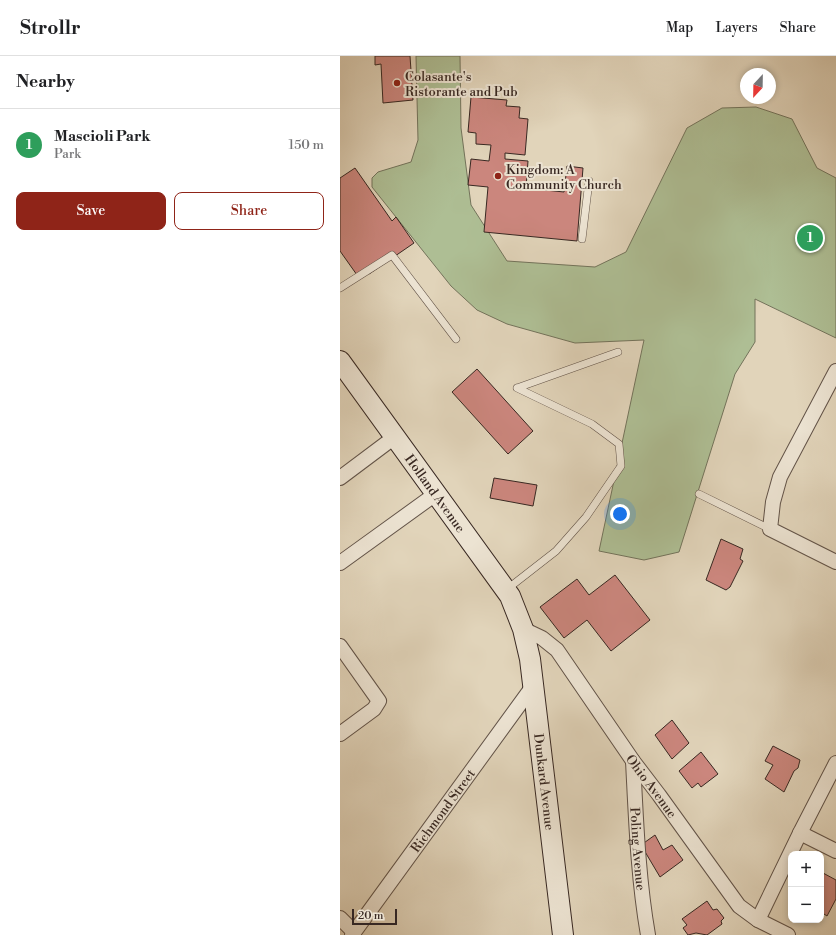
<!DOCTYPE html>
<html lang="en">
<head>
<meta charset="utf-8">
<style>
	:root { --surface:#fff; --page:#f2f2f2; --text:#202124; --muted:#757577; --line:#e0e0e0; --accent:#8f2418 }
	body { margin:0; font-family:"Libre Bodoni",serif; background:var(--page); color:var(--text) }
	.controls { position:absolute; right:12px; bottom:12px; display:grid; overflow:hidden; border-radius:8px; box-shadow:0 2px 6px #0003 }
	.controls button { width:36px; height:36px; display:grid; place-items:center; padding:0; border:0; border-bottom:1px solid var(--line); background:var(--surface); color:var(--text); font:20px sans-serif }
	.compass { position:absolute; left:400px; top:12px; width:36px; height:36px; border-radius:50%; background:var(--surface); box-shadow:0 2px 6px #0003; rotate:202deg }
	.scale { position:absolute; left:12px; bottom:10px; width:45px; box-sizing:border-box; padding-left:4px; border:2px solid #382822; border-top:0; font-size:11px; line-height:14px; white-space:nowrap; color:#382822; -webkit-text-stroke:3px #ece3d2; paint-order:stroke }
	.you { position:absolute; left:280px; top:458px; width:14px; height:14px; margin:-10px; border:3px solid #fff; border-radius:50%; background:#1a73e8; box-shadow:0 0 0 6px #1a73e833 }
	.badge { display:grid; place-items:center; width:26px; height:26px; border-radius:50%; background:var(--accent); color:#fff; font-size:13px; font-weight:700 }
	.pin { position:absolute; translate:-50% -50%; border:2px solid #fff; box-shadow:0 1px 4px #0006 }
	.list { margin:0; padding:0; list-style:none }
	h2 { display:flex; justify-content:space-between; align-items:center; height:52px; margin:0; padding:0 16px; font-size:17px }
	h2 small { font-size:13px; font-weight:400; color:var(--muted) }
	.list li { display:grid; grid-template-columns:26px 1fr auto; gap:12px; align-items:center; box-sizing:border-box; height:72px; padding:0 16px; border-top:1px solid var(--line) }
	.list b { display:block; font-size:15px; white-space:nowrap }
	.list p { margin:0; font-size:13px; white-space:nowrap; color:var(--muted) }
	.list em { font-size:13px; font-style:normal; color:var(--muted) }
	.actions { display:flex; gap:8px; padding:12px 16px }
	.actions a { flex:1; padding:9px 0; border:1px solid var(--accent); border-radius:8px; text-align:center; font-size:14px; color:var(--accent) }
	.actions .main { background:var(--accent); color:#fff }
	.map { position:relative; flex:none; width:496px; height:879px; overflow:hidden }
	header { display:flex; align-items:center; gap:24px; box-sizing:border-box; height:56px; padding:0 20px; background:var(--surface); border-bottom:1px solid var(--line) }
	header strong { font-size:19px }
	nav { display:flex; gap:22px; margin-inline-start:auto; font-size:14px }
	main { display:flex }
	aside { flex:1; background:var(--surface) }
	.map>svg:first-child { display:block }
	.green { fill:#aebe94; stroke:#73735b }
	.building { fill:#cb867d; stroke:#382822 }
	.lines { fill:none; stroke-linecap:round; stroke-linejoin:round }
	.lane-casing { stroke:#625348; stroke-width:8 }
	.street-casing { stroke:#625348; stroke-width:16 }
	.secondary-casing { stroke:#382822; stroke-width:22 }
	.lane { stroke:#ece3d2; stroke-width:7 }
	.street { stroke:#ece3d2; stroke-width:14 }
	.secondary { stroke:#ece3d2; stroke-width:20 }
	.poi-dot { fill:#8f2418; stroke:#ece3d2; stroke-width:1.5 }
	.labels { text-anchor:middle; stroke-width:4; stroke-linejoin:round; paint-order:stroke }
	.poi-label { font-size:13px; fill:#382822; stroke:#ece3d2; text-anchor:start }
	.street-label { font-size:13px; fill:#382822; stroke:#ece3d2 }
</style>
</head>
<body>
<header>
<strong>Strollr</strong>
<nav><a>Map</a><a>Layers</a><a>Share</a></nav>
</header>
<main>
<aside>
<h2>Nearby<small></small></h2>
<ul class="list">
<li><span class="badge" style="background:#2e9e5b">1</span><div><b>Mascioli Park</b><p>Park</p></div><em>150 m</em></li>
</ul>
<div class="actions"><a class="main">Save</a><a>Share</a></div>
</aside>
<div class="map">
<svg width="496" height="879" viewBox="0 0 496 879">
	<rect width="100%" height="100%" fill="#e1d4ba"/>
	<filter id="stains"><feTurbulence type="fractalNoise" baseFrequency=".005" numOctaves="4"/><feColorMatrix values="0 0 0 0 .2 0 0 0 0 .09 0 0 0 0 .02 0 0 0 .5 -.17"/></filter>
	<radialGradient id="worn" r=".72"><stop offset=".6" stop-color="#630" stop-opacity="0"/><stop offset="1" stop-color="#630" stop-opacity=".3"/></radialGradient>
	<path class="green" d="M 76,0 L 120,0 L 121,72 L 131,149 L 167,205 L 255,211 L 286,196 L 347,72 L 382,52 L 416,51 L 452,63 L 477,112 L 496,122 L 496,282 L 415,243 L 415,286 L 395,318 L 339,496 L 304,504 L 259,495 L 304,284 L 235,287 L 167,268 L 137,254 L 111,230 L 32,131 L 32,122 L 38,116 L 71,106 L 78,84 Z"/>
	<path class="building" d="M 35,0 L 70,0 L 73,44 L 43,47 L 41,8 L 35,9 Z
		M 131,41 L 167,44 L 166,50 L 180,51 L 179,62 L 188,63 L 185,99 L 165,97 L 165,103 L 188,105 L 186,132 L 224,136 L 227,110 L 243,112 L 237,185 L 144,176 L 148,131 L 128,129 L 131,103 L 149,105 L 151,89 L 136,88 L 136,77 L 128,76 Z
		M 15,112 L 52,165 L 56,161 L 74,187 L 29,218 L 25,213 L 17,219 L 0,195 L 0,122 Z
		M 137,313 L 193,375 L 168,398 L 112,336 Z
		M 154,422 L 197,429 L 193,450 L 150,442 Z
		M 381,483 L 403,493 L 400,503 L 403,505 L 390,531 L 386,534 L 366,524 Z
		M 275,519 L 310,564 L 271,595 L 247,564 L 224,582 L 200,551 L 237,523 L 249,539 Z
		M 332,664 L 349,687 L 332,703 L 315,679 Z
		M 433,690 L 460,704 L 458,712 L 454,715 L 444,736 L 425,723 L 433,709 L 425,705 Z
		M 361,696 L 378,718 L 361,731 L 358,727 L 352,732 L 339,715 Z
		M 315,779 L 323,794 L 332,789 L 343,804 L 320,821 L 301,789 Z
		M 483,817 L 496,824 L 496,843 L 487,860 L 481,856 L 481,821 Z
		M 367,845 L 373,854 L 377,853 L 384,862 L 381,865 L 382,868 L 367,879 L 356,877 L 348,879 L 343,872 L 347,869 L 342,863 Z"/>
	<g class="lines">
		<defs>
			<path id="lane" d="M 242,183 L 249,125
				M 0,232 L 52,199 L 116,283
				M 177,332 L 278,296
				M 359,438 L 430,473
				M 166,534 L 216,495 L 246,461 L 281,410 L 279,388 L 252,368 L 177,332"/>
			<g id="street">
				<path d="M 496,315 L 440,421 L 433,446 L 430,473 L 496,506"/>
				<path d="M 0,422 L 56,380"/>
				<path d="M 0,507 L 97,437"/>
				<path id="s1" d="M 183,573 L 202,582 L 217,594 L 293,705 L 319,739 L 399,850 L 418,864 L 448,879"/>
				<path d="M 0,590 L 39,645 L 34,653 L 0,678"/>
				<path id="s2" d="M 293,705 C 296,763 298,822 308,879"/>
				<path d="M 460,777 L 496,795"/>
				<path d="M 0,862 L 14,876"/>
				<path d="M 418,864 L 460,777 L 496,707"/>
				<path id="s3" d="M 12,879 L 193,630"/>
			</g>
			<g id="secondary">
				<path id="s4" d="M 0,305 L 170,540 L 183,573 L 190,603 L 223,879"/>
			</g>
		</defs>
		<use href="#lane" class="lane-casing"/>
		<use href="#street" class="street-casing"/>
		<use href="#secondary" class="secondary-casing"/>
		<use href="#lane" class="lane"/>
		<use href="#street" class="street"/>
		<use href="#secondary" class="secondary"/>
	</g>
	<g class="poi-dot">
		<circle cx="57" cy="27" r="4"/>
		<circle cx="158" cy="120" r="4"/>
	</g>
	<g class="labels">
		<g class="poi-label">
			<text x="65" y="25">Colasante's<tspan x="65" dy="15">Ristorante and Pub</tspan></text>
			<text x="166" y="118">Kingdom: A<tspan x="166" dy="15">Community Church</tspan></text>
		</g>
		<g class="street-label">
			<text dy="5" stroke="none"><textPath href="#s4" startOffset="163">Holland Avenue</textPath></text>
			<text dy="5" stroke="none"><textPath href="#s4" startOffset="480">Dunkard Avenue</textPath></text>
			<text dy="5" stroke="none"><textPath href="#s1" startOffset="206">Ohio Avenue</textPath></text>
			<text dy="5" stroke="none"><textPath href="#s3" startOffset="154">Richmond Street</textPath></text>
			<text dy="5" stroke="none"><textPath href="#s2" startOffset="88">Poling Avenue</textPath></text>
		</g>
	</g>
	<rect width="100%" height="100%" filter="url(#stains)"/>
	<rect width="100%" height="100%" fill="url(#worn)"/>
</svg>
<div class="controls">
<button>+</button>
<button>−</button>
</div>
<svg class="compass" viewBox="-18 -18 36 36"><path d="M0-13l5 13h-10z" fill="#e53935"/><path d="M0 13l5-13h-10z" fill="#757577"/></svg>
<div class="scale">20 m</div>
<div class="you"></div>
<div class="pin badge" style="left:470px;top:182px;background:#2e9e5b">1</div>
</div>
</main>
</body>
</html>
